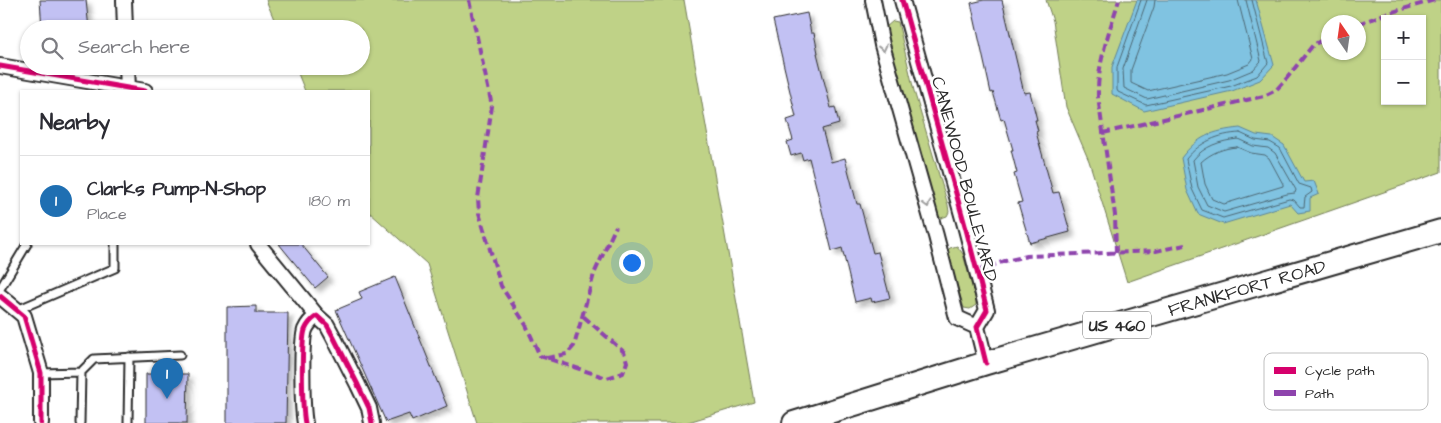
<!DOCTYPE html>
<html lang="en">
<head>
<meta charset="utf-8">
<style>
	:root { --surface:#fff; --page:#f2f2f3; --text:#2b2b33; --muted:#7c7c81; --line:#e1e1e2; --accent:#1f6fb2 }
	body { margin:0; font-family:"Architects Daughter",sans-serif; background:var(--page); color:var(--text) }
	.controls { position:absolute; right:15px; top:15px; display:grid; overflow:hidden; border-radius:0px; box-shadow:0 1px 4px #0004 }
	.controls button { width:45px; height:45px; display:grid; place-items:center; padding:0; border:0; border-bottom:1px solid var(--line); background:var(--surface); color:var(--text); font:25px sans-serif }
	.compass { position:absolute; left:1321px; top:15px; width:45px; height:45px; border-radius:50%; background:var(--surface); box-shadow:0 1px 4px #0004; rotate:347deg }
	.you { position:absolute; left:631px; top:262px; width:18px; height:18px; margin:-12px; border:4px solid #fff; border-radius:50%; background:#1a73e8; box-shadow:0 0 0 8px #1a73e833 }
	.badge { display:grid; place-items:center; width:32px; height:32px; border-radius:50%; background:var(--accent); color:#fff; font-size:16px; font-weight:700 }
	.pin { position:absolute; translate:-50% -41px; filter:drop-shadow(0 1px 2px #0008) }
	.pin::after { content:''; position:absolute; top:26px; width:18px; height:15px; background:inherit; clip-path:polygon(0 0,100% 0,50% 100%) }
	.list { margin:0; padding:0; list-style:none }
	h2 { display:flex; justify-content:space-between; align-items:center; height:65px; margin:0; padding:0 20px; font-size:21px }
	h2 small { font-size:16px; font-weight:400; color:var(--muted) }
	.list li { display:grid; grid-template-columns:32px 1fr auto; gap:15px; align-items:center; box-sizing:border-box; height:90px; padding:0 20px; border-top:1px solid var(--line) }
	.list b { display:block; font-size:19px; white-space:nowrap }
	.list p { margin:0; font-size:16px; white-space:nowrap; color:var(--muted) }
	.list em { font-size:16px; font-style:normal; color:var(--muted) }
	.icon { flex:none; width:28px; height:28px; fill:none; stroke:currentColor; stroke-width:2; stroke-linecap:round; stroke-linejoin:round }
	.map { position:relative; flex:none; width:1441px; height:423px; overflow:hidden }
	.search { position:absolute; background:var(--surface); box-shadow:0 1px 4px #0004; left:20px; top:20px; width:350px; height:55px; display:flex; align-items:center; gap:12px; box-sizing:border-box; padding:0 18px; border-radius:28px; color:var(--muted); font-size:19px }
	.panel { position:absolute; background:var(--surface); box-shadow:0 1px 4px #0004; left:20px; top:90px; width:350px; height:155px; border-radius:0px }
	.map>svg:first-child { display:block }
	.green { fill:#bfd287; stroke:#757e59; fill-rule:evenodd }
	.water { fill:#80c3e1; stroke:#5e8698 }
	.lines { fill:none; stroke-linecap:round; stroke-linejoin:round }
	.shore { stroke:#4d6874; stroke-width:1 }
	.building { fill:#c2c1f3; stroke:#2b2b2b; filter:url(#shadow) }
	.lane-casing { stroke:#2b2b2b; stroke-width:11 }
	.street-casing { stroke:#2b2b2b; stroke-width:18 }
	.primary-casing { stroke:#2b2b2b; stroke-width:26 }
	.lane { stroke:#fff; stroke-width:7 }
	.street { stroke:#fff; stroke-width:14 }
	.primary { stroke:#fff; stroke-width:22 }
	.quiet { stroke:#8e44ad; stroke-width:4; stroke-dasharray:8 4; stroke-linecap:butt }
	.cycleway-casing { stroke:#fff; stroke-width:8 }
	.cycleway { stroke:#d6006c; stroke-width:5 }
	.oneway { stroke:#a0a0a0 }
	.labels { text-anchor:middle; stroke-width:5; stroke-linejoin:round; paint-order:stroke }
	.shield { fill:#fff; stroke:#6b6b6b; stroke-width:1 }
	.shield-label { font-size:16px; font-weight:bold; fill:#2b2b2b }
	.street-label { font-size:18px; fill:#2b2b2b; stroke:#fff }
	.key { fill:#fff; stroke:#bfbfbf; stroke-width:1 }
	.key-label { font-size:14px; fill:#2b2b2b }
</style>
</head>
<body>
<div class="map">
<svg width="1441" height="423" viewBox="0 0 1441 423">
	<defs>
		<filter id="shadow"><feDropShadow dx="4.5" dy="4.5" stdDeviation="2.5" flood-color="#0004"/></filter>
	</defs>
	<rect width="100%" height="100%" fill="#fff"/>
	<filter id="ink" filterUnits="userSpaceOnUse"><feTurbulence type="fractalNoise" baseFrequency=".02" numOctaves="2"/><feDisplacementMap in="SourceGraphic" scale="10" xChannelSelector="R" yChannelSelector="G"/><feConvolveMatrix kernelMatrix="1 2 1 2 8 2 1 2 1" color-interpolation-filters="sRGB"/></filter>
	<g filter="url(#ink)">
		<path class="green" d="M 266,0 L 684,0 L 754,402 L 685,423 L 477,423 L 427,264 L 369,212 L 369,91 L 305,91 L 295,66 L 361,66 L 361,29 L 278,29 Z
			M 1046,0 L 1441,0 L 1441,172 L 1127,282 L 1089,161 L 1066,107 L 1053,21 ZM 1385,19 L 1422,19 L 1422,101 L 1385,101 ZM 1328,22 L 1358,22 L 1358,52 L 1328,52 Z
			M 893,21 L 898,22 L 914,91 L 948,205 L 949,212 L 947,216 L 941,218 L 937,215 L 899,84 L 886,34 L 886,27 Z
			M 957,246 L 963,254 L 976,301 L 976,305 L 970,309 L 964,308 L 947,254 L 947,251 L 950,248 Z"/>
		<path class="water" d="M 1137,0 L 1256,0 L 1274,65 L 1260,80 L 1232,91 L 1144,111 L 1112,94 L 1112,67 Z
			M 1240,128 L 1256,135 L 1272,137 L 1284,145 L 1304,182 L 1314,181 L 1319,194 L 1310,198 L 1310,211 L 1298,213 L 1290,204 L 1223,224 L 1198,214 L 1187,190 L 1181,158 C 1198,136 1212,131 1240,128 Z"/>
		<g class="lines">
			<path class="shore" d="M 1141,0 L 1117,67 L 1117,90 L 1118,92 L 1146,105 L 1231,86 L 1257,76 L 1268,63 L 1252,0
				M 1147,0 L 1123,69 L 1124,88 L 1147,99 L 1229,80 L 1253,70 L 1261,61 L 1246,0
				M 1155,0 L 1154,7 L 1131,70 L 1131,83 L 1148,91 L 1227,73 L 1249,64 L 1253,59 L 1238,0
				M 1240,133 L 1255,140 L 1270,142 L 1280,148 L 1299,184 L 1311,188 L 1312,192 L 1305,197 L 1304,207 L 1300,207 L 1294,200 L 1289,199 L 1223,218 L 1202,210 L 1192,189 L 1186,159 C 1200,142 1218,134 1240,133 Z
				M 1238,139 L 1253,146 L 1268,148 L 1275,153 L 1296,190 L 1295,193 L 1287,194 L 1224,212 L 1207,205 L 1198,187 L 1193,160 C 1204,146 1220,141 1238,139 Z
				M 1237,147 L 1251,153 L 1265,155 L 1269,158 L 1283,184 L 1283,186 L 1224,204 L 1212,199 L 1205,184 L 1201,162 C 1211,153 1223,148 1237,147 Z"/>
		</g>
		<path class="building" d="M 40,0 L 86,0 L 89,29 L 42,29 Z
			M 984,0 L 1002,0 L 1024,93 L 1030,92 L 1037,120 L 1035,120 L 1038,131 L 1036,132 L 1053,193 L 1059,192 L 1070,232 L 1030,243 L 1018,203 L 1022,202 L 1014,174 L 1017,173 L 1011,150 L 1013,150 L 1004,119 L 1001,120 L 993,92 L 991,93 L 971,3 Z
			M 807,13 L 811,33 L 814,33 L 818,53 L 817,53 L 831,108 L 835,107 L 839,124 L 822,129 L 831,162 L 845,158 L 857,204 L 860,204 L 873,253 L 878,252 L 890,298 L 872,302 L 871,298 L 855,302 L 842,248 L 832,251 L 809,158 L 803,160 L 801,153 L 791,156 L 787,142 L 793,140 L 787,120 L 796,117 L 773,20 Z
			M 279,244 L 301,244 L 328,277 L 315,288 Z
			M 395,277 L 447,406 L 412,421 L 409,414 L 386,422 L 336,310 L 362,299 L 359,292 Z
			M 256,306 L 256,313 L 288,313 L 286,423 L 227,423 L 227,307 Z
			M 146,374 L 188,374 L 187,423 L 146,423 Z"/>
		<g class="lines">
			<defs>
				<path id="lane" d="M 0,289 L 27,244
					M 17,310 L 115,268 L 115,244
					M 81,372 L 94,359 L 180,355
					M 41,373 L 81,372 L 80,423
					M 128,423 L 129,357"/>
				<path id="street" d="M 124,0 L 125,29
					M 873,0 L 882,45 L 936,236 L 957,318 L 977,327
					M 902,0 L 966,229 L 987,310 L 977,327 L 986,363
					M 0,66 L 145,91
					M 127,66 L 128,89
					M 258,244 L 317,316
					M 0,296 L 24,316 L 41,373 L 41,423
					M 305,423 C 302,409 301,342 305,330 C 308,323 311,320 317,316 L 327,325 L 333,336 L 358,385 L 369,408 L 372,423"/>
				<path id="primary" d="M 794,423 L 986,363 L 1441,231"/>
			</defs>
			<use href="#lane" class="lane-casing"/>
			<use href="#street" class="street-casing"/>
			<use href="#primary" class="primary-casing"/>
			<use href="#lane" class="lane"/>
			<use href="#street" class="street"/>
			<use href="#primary" class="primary"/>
			<path class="quiet" d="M 469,0 L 492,106 L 478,198 L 479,213 L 501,286 L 526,325 L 540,356 L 607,378 L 623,373 L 627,362 L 624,352 L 583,316
				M 1358,24 L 1385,14 L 1435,0
				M 1103,133 L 1264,96 L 1276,90 L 1287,78 L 1313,45 L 1328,37
				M 1116,253 L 1115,215 L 1098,97 C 1097,64 1109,32 1119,0
				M 977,271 L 1005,261 L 1027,256 L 1156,251 L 1185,245
				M 547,358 L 567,354 L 574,346 L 594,274 L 616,226"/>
			<defs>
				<path id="cycleway" d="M 902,0 L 966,229 L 987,310 L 977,327 L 986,363
					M 0,66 L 145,91
					M 0,296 L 24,316 L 41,373 L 41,423
					M 305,423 C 302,409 301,342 305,330 C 308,323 311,320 317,316 L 327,325 L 333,336 L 358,385 L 369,408 L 372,423"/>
			</defs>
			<use href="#cycleway" class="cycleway-casing"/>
			<use href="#cycleway" class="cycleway"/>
		</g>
		<defs><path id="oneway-chevron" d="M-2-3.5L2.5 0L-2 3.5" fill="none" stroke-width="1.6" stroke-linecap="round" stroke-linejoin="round" transform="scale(1.25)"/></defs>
		<g class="oneway">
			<use href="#oneway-chevron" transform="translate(883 48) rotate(76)"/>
			<use href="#oneway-chevron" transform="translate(927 204) rotate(74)"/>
		</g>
	</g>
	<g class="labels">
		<rect class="shield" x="1083" y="311.5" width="68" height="27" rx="4"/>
		<g class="shield-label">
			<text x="1117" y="331">US 460</text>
		</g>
		<g class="street-label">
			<text transform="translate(965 179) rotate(75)" y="6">CANEWOOD BOULEVARD</text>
			<text transform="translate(1247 288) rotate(-16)" y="6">FRANKFORT ROAD</text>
		</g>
	</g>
	<rect x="1264" y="353" width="164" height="57" rx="8" class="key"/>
	<rect x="1274" y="367" width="22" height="7" fill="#d6006c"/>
	<rect x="1274" y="390" width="22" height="6" fill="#8e44ad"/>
	<g class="key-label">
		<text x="1305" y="375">Cycle path</text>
		<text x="1305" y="398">Path</text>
	</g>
</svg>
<div class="controls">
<button>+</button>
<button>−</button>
</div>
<svg class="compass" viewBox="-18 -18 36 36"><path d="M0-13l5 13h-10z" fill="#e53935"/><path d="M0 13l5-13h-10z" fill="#7c7c81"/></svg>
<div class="you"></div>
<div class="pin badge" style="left:167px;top:399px">1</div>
<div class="search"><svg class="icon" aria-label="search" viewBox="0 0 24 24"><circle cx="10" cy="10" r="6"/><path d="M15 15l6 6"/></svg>Search here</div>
<section class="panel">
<h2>Nearby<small></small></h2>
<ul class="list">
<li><span class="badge">1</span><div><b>Clarks Pump-N-Shop</b><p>Place</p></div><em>180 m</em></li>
</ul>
</section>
</div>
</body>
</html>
